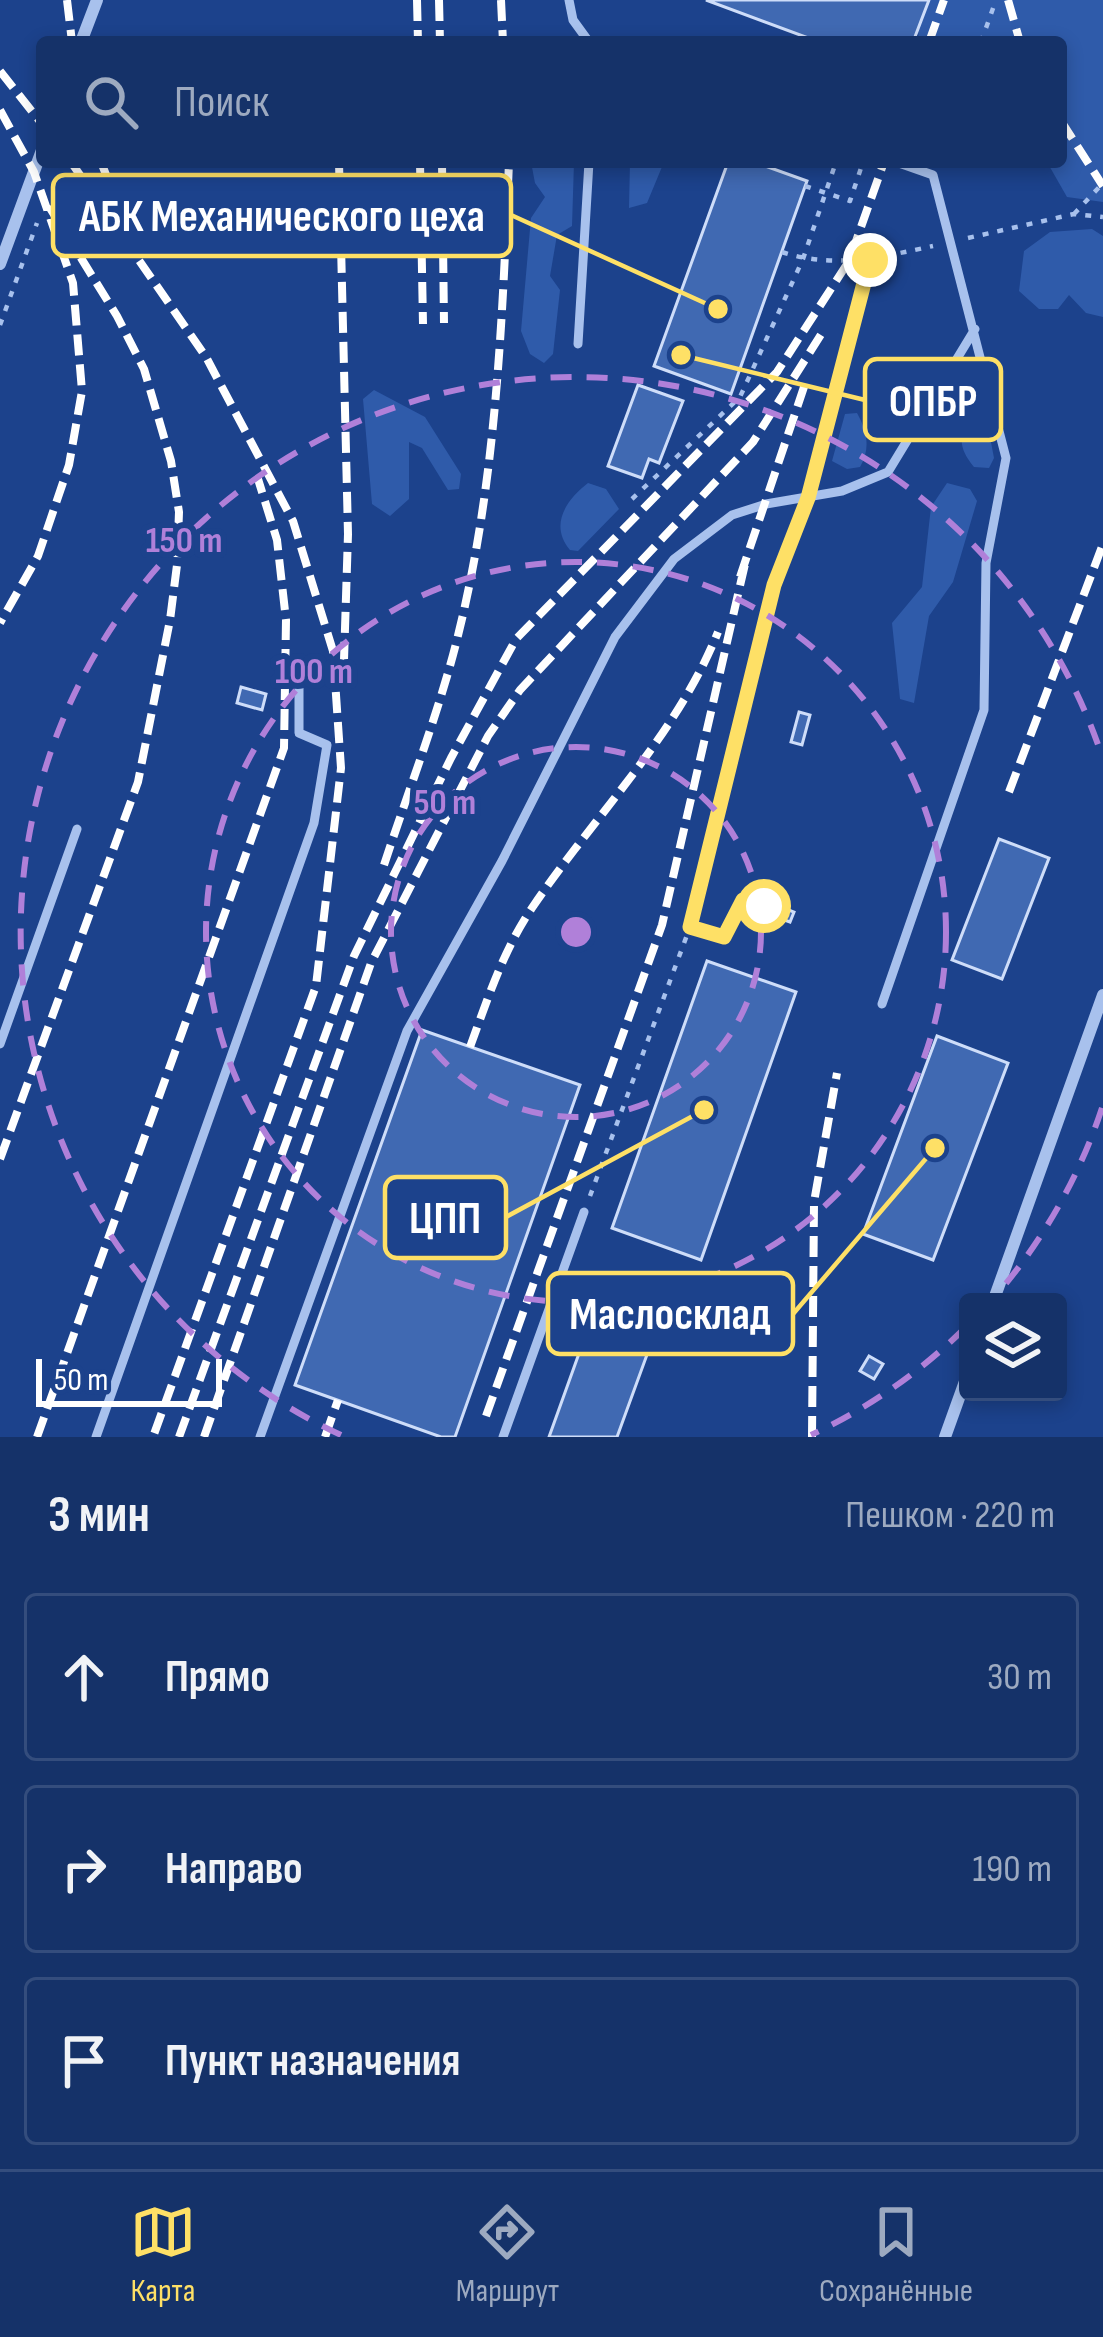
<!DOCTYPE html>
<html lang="ru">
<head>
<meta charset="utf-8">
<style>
	:root { --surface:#153269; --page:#223e71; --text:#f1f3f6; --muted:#9daac0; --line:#344d7d; --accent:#fee066 }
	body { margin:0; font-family:"Sofia Sans Condensed",sans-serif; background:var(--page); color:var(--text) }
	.controls { position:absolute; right:36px; bottom:36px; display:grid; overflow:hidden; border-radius:12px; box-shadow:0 6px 18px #0003 }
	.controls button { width:108px; height:108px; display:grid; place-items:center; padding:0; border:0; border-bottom:3px solid var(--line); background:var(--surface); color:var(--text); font:60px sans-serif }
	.scale { position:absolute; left:36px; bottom:30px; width:186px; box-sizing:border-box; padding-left:12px; border:6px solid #fff; border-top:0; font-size:33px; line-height:42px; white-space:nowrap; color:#fff; -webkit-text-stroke:9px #1c428c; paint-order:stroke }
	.stop { position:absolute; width:36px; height:36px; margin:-27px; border:9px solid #fee066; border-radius:50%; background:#fff }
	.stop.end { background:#fee066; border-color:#fff; box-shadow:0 3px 12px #0008 }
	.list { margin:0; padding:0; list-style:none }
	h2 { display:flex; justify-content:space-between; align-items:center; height:156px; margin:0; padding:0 48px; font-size:51px }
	h2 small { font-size:39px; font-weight:400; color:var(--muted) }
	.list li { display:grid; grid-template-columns:78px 1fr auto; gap:36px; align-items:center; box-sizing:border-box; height:168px; margin:0 24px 24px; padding:0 24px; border:3px solid var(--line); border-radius:12px }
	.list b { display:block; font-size:45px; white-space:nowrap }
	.list em { font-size:39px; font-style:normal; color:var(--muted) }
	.icon { flex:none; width:66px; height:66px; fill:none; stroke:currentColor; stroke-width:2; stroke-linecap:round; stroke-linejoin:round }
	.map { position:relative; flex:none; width:1103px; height:1437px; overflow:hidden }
	.search { position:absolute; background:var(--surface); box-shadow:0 6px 18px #0003; left:36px; right:36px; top:36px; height:132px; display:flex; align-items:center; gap:30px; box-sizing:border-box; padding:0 42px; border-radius:12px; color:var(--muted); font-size:45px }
	.sheet { height:732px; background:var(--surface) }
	nav { display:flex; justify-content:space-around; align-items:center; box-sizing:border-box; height:168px; border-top:3px solid var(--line); background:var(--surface); font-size:33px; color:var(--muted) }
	nav a { display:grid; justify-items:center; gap:6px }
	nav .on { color:var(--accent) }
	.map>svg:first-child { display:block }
	.green { fill:#2f5baa }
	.building { fill:#4069b2; stroke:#ceddf9; stroke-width:3 }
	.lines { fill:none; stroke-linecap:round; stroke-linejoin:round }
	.path { stroke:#a8c1ed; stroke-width:4.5; stroke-dasharray:6 9; stroke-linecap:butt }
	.lane { stroke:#a8c1ed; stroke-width:9 }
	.street { stroke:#a8c1ed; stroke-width:12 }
	.rail { stroke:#fff; stroke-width:8; stroke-dasharray:21 9; stroke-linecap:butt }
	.path-bridge { stroke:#a8c1ed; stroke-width:4.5; stroke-dasharray:6 9; stroke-linecap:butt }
	.route { stroke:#fee066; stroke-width:15 }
	.ring { fill:none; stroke:#b080d9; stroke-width:6; stroke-dasharray:21 15 }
	.centre { fill:#b080d9; stroke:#1c428c; stroke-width:6 }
	.ring-label { font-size:36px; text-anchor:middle; font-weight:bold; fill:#b080d9; stroke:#1c428c; stroke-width:12; stroke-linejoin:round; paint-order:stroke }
	.leader { fill:none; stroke:#fee066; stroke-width:4.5 }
	.callout-dot { fill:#fee066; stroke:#1c428c; stroke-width:4.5 }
	.callout { fill:#1c428c; stroke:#fee066; stroke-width:4.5 }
	.callout-label { font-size:45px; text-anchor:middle; font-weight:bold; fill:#fff }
</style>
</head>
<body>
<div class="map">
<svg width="1103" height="1437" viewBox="0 0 1103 1437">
	<rect width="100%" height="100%" fill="#1c428c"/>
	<path class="green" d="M 929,0 L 1103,0 L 1103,202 L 1067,197 L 1047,162 L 1061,162 L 1061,42 L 919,42 L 918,29 Z
		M 531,162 L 574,162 L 572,226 L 557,235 L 550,276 L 560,290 L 553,354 L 544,363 L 530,354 L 521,331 L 531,218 L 545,197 L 535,183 Z
		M 630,162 L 664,162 L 647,203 L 629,208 Z
		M 1092,229 L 1103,236 L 1103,317 L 1086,313 L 1069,295 L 1058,309 L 1039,309 L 1019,291 L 1024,251 L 1050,232 Z
		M 374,390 L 425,417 L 461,474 L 459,489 L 448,490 L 422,448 L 409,442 L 409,499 L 390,516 L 372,504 L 363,399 Z
		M 857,413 C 867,431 871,448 860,467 L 847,469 L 832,461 L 845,414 Z
		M 969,414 L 986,416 L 994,458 L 989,468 L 974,467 C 958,448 959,437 969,414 Z
		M 588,483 L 606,489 L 619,509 L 578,551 L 570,550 C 549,525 566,500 588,483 Z
		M 947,483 L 970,489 L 977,501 L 953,582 L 929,616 L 914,703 L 900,699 L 892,623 L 922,587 L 931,507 Z"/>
	<path class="building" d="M 706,0 L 929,0 L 913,42 L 819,42 Z
		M 728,162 L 754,162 L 807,181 L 731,394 L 654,366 Z
		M 638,385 L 683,401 L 659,463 L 649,459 L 642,478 L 608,466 Z
		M 241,687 L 266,694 L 262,710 L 237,703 Z
		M 799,712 L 810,715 L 802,745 L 791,742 Z
		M 999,839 L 1049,858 L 1002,979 L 952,960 Z
		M 766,901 L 794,912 L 790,922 L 762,912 Z
		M 707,961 L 796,992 L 701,1260 L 612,1228 Z
		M 422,1030 L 580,1085 L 455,1437 L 441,1437 L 295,1385 Z
		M 937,1036 L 1008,1063 L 933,1260 L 863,1234 Z
		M 595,1309 L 656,1330 L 617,1437 L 549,1437 Z
		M 869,1356 L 883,1364 L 874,1379 L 860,1371 Z"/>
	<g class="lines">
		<path class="path" d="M 981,42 L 996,0
			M 1074,214 L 1103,183
			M 968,238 L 1074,214 L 1103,217
			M 782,252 C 833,269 882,257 933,246
			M 0,325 L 37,223
			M 812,481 L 870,260
			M 632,499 L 740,397 L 803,259 L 836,162
			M 690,927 L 724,937 L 743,900 L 764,906
			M 590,1196 L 690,927 L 774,585 L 801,515"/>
		<path class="lane" d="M 569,0 L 573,20 L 589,42
			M 578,344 L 589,162
			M 882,1004 L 984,710 L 986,563 L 1006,458 L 933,175 L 896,162
			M 0,1044 L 77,829
			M 96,1437 L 314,823 L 327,745 L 299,733 L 299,673
			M 260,1437 L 407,1031 L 502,861 L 615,637 L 674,559 L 732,515 L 766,504 L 842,491 L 888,472 L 975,329
			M 503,1437 L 584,1212"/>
		<path class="street" d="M 81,42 L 97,0
			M 0,264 L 42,150
			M 993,1302 L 1103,995
			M 945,1437 L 968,1373"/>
		<path class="rail" d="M 67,0 L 72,42
			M 417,0 L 418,42
			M 439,0 L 440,42
			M 501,0 L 503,42
			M 1008,0 L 1020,42
			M 929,42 L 944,0
			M 0,71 L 42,124
			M 0,110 L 34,172 L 73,283 L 82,391 L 69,465 L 38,556 L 0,623
			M 1061,121 L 1103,186
			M 71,162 L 206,357 L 293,521 L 333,651 L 341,768 L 316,986 L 153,1437
			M 101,162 L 123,218
			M 339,162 L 348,534 L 344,660
			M 420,162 L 423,324
			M 442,162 L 444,323
			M 740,577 L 807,378
			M 1009,792 L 1103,544
			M 384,865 C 407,795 434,725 453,655 C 496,494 502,327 509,162
			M 470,1047 C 488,998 504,948 534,905 C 596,814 676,736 718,632
			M 0,1159 L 138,782 L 170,620 L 177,565 L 179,512 L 171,461 L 144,369 L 117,316 L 45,200
			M 486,1416 L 662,925 L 745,564
			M 37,1437 L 284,748 L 286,620 L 277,540 L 258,479
			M 179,1437 L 354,956 L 451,758 L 516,639 L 777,372 L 849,261 L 884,162
			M 204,1437 L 371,963 L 488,736 L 520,690 L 753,442 L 822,333
			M 325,1437 L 338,1400
			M 812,1437 L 814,1202 L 837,1073"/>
		<path class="path-bridge" d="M 805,186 L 850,201 L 863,162"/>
	</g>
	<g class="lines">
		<path class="route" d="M 764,906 L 743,900 L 724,937 L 690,927 L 774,585 L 808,498 L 870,260"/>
	</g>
	<g class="ring">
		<circle cx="576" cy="932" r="185"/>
		<circle cx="576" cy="932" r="370"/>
		<path d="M1102 1108A555 555 0 0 1 992 1300M965 1328A555 555 0 0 1 811 1435M341 1435A555 555 0 1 1 1102 756"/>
	</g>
	<circle cx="576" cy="932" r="18" class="centre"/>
	<g class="ring-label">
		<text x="184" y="552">150 m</text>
		<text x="314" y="683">100 m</text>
		<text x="445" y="814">50 m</text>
	</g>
	<path class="leader" d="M718 309L511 215M681 355L865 400M704 1110L506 1217M935 1148L793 1314"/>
	<g class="callout-dot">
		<circle cx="718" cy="309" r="12"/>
		<circle cx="681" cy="355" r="12"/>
		<circle cx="704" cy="1110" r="12"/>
		<circle cx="935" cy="1148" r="12"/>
	</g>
	<g class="callout">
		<rect x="53" y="175" width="458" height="81" rx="12"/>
		<rect x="865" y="359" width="136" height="81" rx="12"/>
		<rect x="385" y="1177" width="121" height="81" rx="12"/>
		<rect x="548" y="1273" width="245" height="81" rx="12"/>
	</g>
	<g class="callout-label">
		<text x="282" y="231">АБК Механического цеха</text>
		<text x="933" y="416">ОПБР</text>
		<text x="445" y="1233">ЦПП</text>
		<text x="670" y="1329">Маслосклад</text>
	</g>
</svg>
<div class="controls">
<button><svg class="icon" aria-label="layers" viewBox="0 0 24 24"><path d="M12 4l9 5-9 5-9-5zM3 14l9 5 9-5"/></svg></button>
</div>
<div class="scale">50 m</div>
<div class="stop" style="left:764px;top:906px"></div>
<div class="stop end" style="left:870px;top:260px"></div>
<div class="search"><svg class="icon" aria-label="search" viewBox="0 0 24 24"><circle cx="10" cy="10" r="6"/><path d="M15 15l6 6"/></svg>Поиск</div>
</div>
<section class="sheet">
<h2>3 мин<small>Пешком · 220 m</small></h2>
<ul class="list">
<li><svg class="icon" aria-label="ahead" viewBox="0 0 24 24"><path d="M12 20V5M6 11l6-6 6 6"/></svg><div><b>Прямо</b></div><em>30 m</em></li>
<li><svg class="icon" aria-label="right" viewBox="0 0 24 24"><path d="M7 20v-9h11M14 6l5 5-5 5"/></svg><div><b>Направо</b></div><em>190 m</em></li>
<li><svg class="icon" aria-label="arrive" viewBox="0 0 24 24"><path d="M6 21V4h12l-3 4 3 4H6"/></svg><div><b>Пункт назначения</b></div></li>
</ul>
</section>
<nav>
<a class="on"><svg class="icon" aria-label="map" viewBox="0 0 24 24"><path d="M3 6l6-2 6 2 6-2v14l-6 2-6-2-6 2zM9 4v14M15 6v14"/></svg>Карта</a>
<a><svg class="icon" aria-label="directions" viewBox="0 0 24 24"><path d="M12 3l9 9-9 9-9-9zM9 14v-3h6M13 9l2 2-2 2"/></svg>Маршрут</a>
<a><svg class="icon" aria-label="saved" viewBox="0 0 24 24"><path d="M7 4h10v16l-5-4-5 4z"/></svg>Сохранённые</a>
</nav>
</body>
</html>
